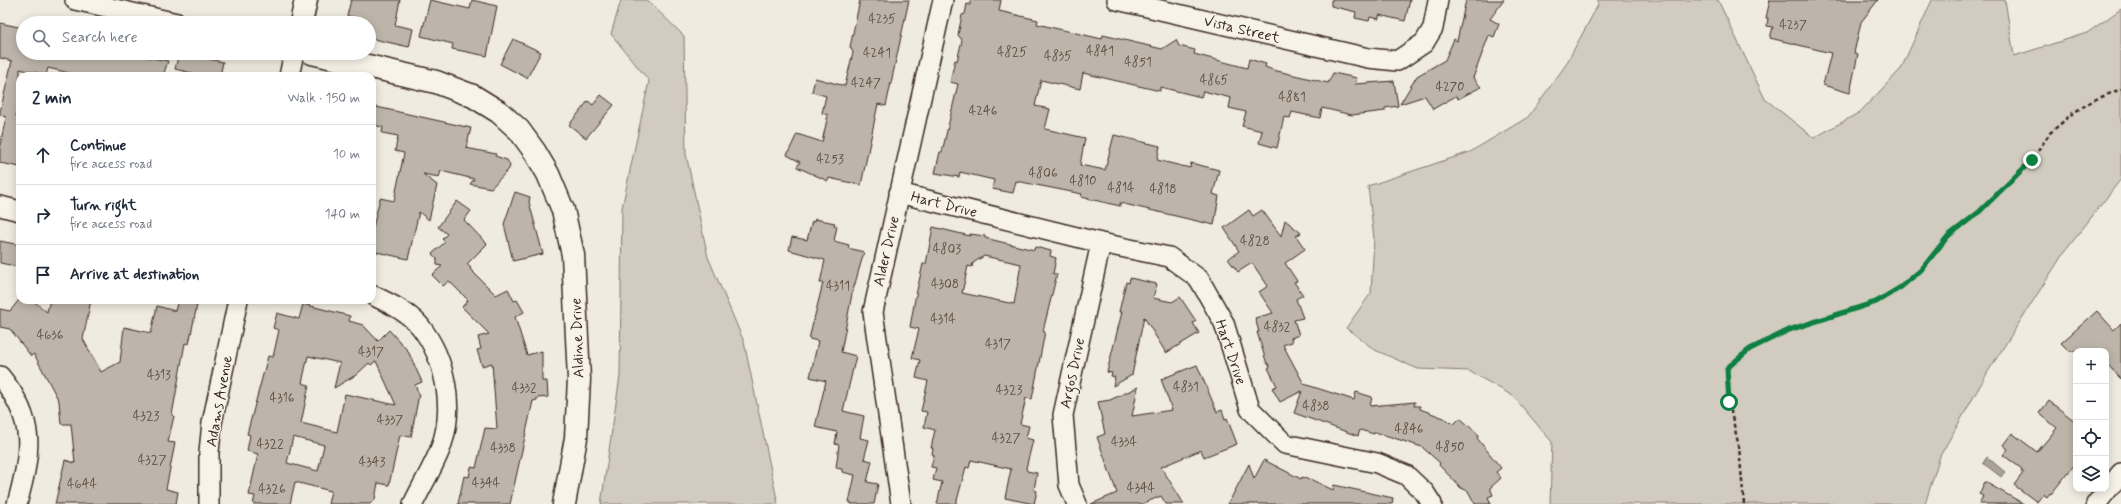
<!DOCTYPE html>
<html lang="en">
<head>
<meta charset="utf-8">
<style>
	:root { --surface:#fff; --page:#f6f6f7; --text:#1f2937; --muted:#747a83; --line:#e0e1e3 }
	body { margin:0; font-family:Mynerve,sans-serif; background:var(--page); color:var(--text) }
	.controls { position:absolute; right:12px; bottom:12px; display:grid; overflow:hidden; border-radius:8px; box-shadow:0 2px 10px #0003 }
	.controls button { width:36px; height:36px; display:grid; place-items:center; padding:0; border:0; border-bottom:1px solid var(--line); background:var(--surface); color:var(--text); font:20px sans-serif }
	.stop { position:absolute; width:12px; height:12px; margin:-9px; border:3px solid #0b8043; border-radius:50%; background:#fff }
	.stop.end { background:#0b8043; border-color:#fff; box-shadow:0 1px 4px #0008 }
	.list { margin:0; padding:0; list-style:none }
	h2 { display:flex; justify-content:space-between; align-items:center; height:52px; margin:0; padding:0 16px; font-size:17px }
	h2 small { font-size:13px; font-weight:400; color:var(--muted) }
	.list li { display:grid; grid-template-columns:26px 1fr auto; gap:12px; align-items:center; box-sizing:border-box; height:60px; padding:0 16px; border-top:1px solid var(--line) }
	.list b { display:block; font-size:15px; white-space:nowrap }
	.list p { margin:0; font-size:13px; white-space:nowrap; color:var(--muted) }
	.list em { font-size:13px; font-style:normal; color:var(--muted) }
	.icon { flex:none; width:22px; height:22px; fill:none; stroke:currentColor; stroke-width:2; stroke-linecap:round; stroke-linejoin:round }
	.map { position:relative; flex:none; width:2121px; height:504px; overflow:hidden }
	.search { position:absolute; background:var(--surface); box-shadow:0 2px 10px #0003; left:16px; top:16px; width:360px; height:44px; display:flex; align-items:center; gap:10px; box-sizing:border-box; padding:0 14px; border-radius:22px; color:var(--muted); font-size:15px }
	.panel { position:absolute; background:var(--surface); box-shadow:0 2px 10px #0003; left:16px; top:72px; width:360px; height:232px; border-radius:12px }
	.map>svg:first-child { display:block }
	.green { fill:#d1cbc0; stroke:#867a6f }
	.water { fill:#aaa296; stroke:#7e7266 }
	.building { fill:#bdb5aa; stroke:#3b2a1e; fill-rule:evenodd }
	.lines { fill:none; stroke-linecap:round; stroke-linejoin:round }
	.minor-casing { stroke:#3b2a1e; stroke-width:22 }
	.major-casing { stroke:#3b2a1e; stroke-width:25 }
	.path { stroke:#3b2a1e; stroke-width:2.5; stroke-dasharray:4 3; stroke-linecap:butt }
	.minor { stroke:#f7f3e8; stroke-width:19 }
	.major { stroke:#f7f3e8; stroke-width:22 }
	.route { stroke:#0b8043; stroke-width:5 }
	.labels { text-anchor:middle; stroke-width:3; stroke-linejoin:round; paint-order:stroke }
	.number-label { font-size:13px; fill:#5c4d41 }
	.street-label { font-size:15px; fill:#3b2a1e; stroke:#f7f3e8 }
</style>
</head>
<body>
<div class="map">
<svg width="2121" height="504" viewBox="0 0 2121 504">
	<rect width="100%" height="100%" fill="#efebe0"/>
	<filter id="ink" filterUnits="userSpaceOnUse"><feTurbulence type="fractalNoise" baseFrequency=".025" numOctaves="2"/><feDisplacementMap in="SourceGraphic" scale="8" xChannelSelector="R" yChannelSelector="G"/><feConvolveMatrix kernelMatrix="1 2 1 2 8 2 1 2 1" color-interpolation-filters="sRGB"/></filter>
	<g filter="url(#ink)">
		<path class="green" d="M 621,0 L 647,0 L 684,36 L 686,154 L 708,257 L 744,342 L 778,504 L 601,504 L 620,376 L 622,208 L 649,81 L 611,34 Z
			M 1598,0 L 1718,0 L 1765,99 L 1814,138 L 1860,112 L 1901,69 L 1932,0 L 2005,0 L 2014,56 L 2087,33 L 2121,9 L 2121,179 L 2063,254 L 1989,370 L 1940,456 L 1925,504 L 1550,504 L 1552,442 L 1513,396 L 1469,371 L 1418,369 L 1375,350 L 1346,328 L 1371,293 L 1374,239 L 1368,186 L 1470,152 L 1528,117 L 1565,66 L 1598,5 Z"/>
		<path class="water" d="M 1987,457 L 2005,472 L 2001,477 L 1983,463 Z"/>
		<path class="building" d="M 351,0 L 400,0 L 395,25 L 413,29 L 409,47 L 369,38 L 369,23 L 358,23 L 359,18 L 347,16 Z
			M 430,0 L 470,9 L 472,0 L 497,6 L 487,56 L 452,49 L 453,44 L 421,36 Z
			M 860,0 L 909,0 L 886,106 L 878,104 L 861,185 L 829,178 L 828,181 L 797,167 L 800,162 L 787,155 L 797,134 L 822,142 L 828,115 L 822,113 L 826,96 L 812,92 L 815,78 L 845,86 L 853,52 L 850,47 Z
			M 971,0 L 1001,0 L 999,11 L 1038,20 L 1037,24 L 1102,39 L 1103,35 L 1162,49 L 1176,40 L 1179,46 L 1195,50 L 1194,54 L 1247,68 L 1249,59 L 1266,64 L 1265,67 L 1273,70 L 1328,83 L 1333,73 L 1357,78 L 1355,84 L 1394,81 L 1398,106 L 1385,108 L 1385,111 L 1352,115 L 1322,108 L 1320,118 L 1292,112 L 1290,118 L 1284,117 L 1277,148 L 1259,143 L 1262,131 L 1242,126 L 1246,112 L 1229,108 L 1231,98 L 1203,91 L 1201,97 L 1160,87 L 1160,91 L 1083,73 L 1080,89 L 1041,80 L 1035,106 L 1050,109 L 1045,129 L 1085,138 L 1080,165 L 1105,170 L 1114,135 L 1160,146 L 1157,160 L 1190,168 L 1191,163 L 1219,170 L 1213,194 L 1219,196 L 1214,225 L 1120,203 L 1120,206 L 1081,197 L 1082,194 L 1016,181 L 1013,193 L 992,189 L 994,180 L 960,172 L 959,177 L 935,173 L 940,152 L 942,152 L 958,84 L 950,82 L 955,60 L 957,61 L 962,40 L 958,35 L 962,15 L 965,14 L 967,4 L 970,5 Z
			M 1331,0 L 1410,0 L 1405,21 L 1379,15 L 1379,19 L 1370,17 L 1369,21 L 1355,18 L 1356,12 L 1331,6 Z
			M 1466,0 L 1504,0 L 1490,19 L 1499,24 L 1494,37 L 1489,35 L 1473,78 L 1481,87 L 1458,99 L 1456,96 L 1433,109 L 1425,96 L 1400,104 L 1417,76 L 1445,60 L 1454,39 L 1457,41 Z
			M 1770,0 L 1878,0 L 1861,22 L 1854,53 L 1858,54 L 1850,93 L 1823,85 L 1831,53 L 1770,38 L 1773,27 L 1767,26 L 1768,18 L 1766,18 Z
			M 0,23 L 23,28 L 23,53 L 127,53 L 168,61 L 163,76 L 82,76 L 48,68 L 46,75 L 20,69 L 20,92 L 16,116 L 20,117 L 20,167 L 0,163 L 0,145 L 6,117 L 0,115 L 0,112 L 12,61 L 0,58 Z
			M 513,39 L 541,52 L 527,78 L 500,64 Z
			M 179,53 L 223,62 L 220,76 L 196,76 L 196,74 L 175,69 Z
			M 601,95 L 614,105 L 586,138 L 569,125 L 588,101 L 593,105 Z
			M 372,106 L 471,128 L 466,148 L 496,154 L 495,156 L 507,160 L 510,165 L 509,169 L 491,188 L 470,184 L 474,179 L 441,171 L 439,177 L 423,174 L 437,185 L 429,220 L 419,212 L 408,259 L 372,251 L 372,232 L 380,198 L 394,201 L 404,153 L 395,151 L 398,136 L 382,133 L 383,127 L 372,125 Z
			M 515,192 L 530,197 L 529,202 L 543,254 L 513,261 L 504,224 Z
			M 457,201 L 471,211 L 464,220 L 487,244 L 467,264 L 471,268 L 470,269 L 496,295 L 508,289 L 514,301 L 517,300 L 524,312 L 515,317 L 527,355 L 542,351 L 542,381 L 547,381 L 548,397 L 537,398 L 537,400 L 533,401 L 510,504 L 458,504 L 464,476 L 469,477 L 471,467 L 476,468 L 485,428 L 497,429 L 492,363 L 482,366 L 477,350 L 481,349 L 478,337 L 489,334 L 462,307 L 468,300 L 449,281 L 443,286 L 432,275 L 442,266 L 437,265 L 437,259 L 432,254 L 445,242 L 442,239 L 447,234 L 438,227 Z
			M 1249,210 L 1253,216 L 1262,210 L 1281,236 L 1285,220 L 1301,233 L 1296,236 L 1305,249 L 1285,263 L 1297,281 L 1294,282 L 1303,295 L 1296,299 L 1303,318 L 1294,320 L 1299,335 L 1291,338 L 1292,342 L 1283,345 L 1304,384 L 1354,400 L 1356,392 L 1372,397 L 1370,406 L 1415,402 L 1414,406 L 1420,406 L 1420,409 L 1444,418 L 1450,423 L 1451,421 L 1454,424 L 1460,418 L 1479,435 L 1477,438 L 1501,468 L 1496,472 L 1501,478 L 1490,488 L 1493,495 L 1488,497 L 1491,504 L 1475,504 L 1468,491 L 1461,488 L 1439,465 L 1440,463 L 1422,447 L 1375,432 L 1374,434 L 1360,430 L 1358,436 L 1294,413 L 1302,391 L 1280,402 L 1272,388 L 1277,386 L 1268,368 L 1270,367 L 1266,361 L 1257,332 L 1259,332 L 1255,318 L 1273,313 L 1259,292 L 1268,286 L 1252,263 L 1238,272 L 1228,259 L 1239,251 L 1224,228 Z
			M 815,219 L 835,223 L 834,226 L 837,226 L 834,241 L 849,245 L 848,248 L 864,252 L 852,294 L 841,352 L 856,356 L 843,411 L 864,416 L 860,438 L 869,440 L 864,459 L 872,461 L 867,482 L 878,484 L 874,504 L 851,504 L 851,502 L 849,502 L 855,475 L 842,472 L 842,469 L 836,468 L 839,445 L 835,444 L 837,432 L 815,427 L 826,381 L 810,377 L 818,341 L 809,339 L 823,283 L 820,283 L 825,260 L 789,250 L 792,237 L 807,240 L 812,221 L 814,222 Z
			M 933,227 L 970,236 L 970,234 L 985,236 L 985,238 L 1034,250 L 1035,247 L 1051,251 L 1050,256 L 1056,258 L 1053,274 L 1057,274 L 1043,331 L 1045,332 L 1032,399 L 1026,398 L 1020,424 L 1029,426 L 1026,438 L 1033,440 L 1026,468 L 1027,471 L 1037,473 L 1034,490 L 1037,491 L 1034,504 L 1005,498 L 1011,469 L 971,460 L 969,468 L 966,467 L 956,504 L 937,504 L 942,482 L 933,480 L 936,468 L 931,467 L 934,455 L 932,454 L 933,448 L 931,448 L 935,430 L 924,427 L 927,412 L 921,411 L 928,381 L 916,378 L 920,360 L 912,358 L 919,329 L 910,327 L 915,299 L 923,264 L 926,264 ZM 984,256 L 1021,264 L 1014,304 L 962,293 L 968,266 L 972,267 L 973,263 Z
			M 0,241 L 20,245 L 20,267 L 0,263 Z
			M 1130,278 L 1157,284 L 1153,298 L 1172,302 L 1180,297 L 1196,321 L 1193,323 L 1199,333 L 1166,353 L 1144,317 L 1132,375 L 1113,386 L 1115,377 L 1111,376 L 1112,373 L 1107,372 L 1122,312 L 1119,312 L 1126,282 L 1129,283 Z
			M 19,300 L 32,300 L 47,312 L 50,300 L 91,300 L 83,339 L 101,372 L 120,362 L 124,327 L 151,333 L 157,306 L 175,311 L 178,300 L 198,300 L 189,344 L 185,343 L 172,415 L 174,416 L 168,442 L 175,443 L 166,489 L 178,492 L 176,504 L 55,504 L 65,460 L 75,463 L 71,424 L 61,424 L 59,401 L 34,354 L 31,356 L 10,329 L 0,327 L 0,309 L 10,311 Z
			M 303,304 L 350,316 L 349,321 L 363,325 L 378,341 L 389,330 L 408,351 L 422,382 L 415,385 L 419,394 L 411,437 L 400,435 L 389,485 L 378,483 L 375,499 L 370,504 L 328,504 L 331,491 L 295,482 L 290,504 L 253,504 L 255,496 L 249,495 L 258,454 L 247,451 L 250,435 L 247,434 L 268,356 L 273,357 L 279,330 L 273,328 L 277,313 L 299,319 ZM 308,356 L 340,363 L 334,388 L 356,375 L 369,363 L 371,365 L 376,361 L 396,405 L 345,394 L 337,432 L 301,423 L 309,385 L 302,383 ZM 293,437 L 324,445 L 318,471 L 287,463 Z
			M 2097,311 L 2114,330 L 2121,323 L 2121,379 L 2106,363 L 2106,351 L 2069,351 L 2061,343 Z
			M 1197,365 L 1217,412 L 1222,410 L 1225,419 L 1227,418 L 1237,444 L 1204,457 L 1201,450 L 1161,467 L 1184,504 L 1166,504 L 1161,496 L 1142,504 L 1091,504 L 1117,493 L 1097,437 L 1105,434 L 1098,402 L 1110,400 L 1138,387 L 1132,416 L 1172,410 L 1161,379 Z
			M 2049,401 L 2076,422 L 2076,463 L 2051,494 L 2050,493 L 2047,497 L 2043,494 L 2037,502 L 2014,485 L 2023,473 L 2021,471 L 2022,469 L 2003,455 L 2008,449 L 2003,445 L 2012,433 L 2037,452 L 2057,428 L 2039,413 Z
			M 1264,460 L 1301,479 L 1302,477 L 1309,480 L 1310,479 L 1333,490 L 1334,485 L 1393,498 L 1392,504 L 1228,504 L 1249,464 L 1254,479 Z
			M 1985,482 L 2024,504 L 1979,504 L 1983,496 L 1979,494 Z"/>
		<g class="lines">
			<defs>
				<path id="minor" d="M 75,0 L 177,23
					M 1117,0 L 1368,58 L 1397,61 L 1424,43 L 1433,28 L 1438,0
					M 289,76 L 294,53
					M 899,193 L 1101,243 L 1169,257 L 1199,279 L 1224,323 L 1250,409 L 1285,444 L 1377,463 L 1406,475 L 1425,493 L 1432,504
					M 0,206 L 20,211
					M 372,295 C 389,303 408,312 420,326 C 446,359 455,408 441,447 C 434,466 422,485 413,504
					M 0,376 C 37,421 31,452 17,504
					M 209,504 L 209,452 L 212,423 L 238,300
					M 901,504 L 873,312 L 943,0
					M 1077,504 L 1069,485 L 1063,415 L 1101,243
					M 2096,504 L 2121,473"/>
				<path id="major" d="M 301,23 L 306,0
					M 312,53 L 436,82 L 473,96 L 499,112 L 519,130 L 535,152 L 548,174 L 563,210 L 573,255 L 579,379 L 576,438 L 564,504"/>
			</defs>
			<use href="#minor" class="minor-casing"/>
			<use href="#major" class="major-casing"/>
			<path class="path" d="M 1744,504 L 1739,447 L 1729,403 L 1727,368 L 1750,349 L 1789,330 L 1876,302 L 1901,287 L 1921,270 L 1948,237 L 1979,212 L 2032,160 L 2050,133 L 2073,113 L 2094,100 L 2121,89"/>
			<use href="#minor" class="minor"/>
			<use href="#major" class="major"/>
		</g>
	</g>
	<g class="lines" filter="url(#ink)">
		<path class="route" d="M 1729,402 L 1727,368 L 1750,349 L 1789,330 L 1876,302 L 1901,287 L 1921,270 L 1948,236 L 1979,212 L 2032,160"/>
	</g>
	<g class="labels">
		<g class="number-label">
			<text x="882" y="23">4235</text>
			<text x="1793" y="29">4237</text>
			<text x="1100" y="55">4841</text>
			<text x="1012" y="56">4825</text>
			<text x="877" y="57">4241</text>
			<text x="1058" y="60">4835</text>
			<text x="1138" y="66">4851</text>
			<text x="1214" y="84">4865</text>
			<text x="866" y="87">4247</text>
			<text x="1450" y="91">4270</text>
			<text x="1292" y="101">4881</text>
			<text x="983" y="115">4246</text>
			<text x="830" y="163">4253</text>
			<text x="1043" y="177">4806</text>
			<text x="1083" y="185">4810</text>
			<text x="1121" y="192">4814</text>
			<text x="1163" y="193">4818</text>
			<text x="1255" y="245">4828</text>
			<text x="947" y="253">4803</text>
			<text x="945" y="288">4308</text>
			<text x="838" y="290">4311</text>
			<text x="943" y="323">4314</text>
			<text x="1277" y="331">4832</text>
			<text x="50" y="339">4636</text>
			<text x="998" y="348">4317</text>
			<text x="371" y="356">4317</text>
			<text x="159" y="379">4313</text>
			<text x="1186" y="391">4831</text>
			<text x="524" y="392">4332</text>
			<text x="1009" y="394">4323</text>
			<text x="282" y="402">4316</text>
			<text x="1316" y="410">4838</text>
			<text x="146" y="420">4323</text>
			<text x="390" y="424">4337</text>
			<text x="1409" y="433">4846</text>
			<text x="1006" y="442">4327</text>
			<text x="1124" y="446">4334</text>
			<text x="270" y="448">4322</text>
			<text x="1450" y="451">4850</text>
			<text x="503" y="452">4338</text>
			<text x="152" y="464">4327</text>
			<text x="372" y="466">4343</text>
			<text x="486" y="487">4344</text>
			<text x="82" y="488">4644</text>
			<text x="1141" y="492">4344</text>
			<text x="272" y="493">4326</text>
		</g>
		<g class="street-label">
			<text transform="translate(1242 29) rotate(13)" y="5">Vista Street</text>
			<text transform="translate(944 204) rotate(14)" y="5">Hart Drive</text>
			<text transform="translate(886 251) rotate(-77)" y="5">Alder Drive</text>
			<text transform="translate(577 338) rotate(-92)" y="5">Aldine Drive</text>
			<text transform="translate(1231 352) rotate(71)" y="5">Hart Drive</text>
			<text transform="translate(1072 373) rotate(-78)" y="5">Argos Drive</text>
			<text transform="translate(219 401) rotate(-80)" y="5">Adams Avenue</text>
		</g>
	</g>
</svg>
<div class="controls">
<button>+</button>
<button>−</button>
<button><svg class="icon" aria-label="locate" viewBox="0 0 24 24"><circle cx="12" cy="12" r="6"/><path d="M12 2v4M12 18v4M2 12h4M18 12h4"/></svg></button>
<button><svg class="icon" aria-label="layers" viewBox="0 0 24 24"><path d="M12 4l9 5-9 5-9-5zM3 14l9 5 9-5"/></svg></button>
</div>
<div class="stop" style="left:1729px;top:402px"></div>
<div class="stop end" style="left:2032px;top:160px"></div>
<div class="search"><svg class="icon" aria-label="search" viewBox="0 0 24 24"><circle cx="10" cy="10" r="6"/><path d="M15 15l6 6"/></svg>Search here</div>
<section class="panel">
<h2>2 min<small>Walk · 150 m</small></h2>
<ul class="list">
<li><svg class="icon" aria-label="ahead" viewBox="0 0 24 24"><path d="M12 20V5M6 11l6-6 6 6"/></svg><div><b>Continue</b><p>fire access road</p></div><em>10 m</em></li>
<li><svg class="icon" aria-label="right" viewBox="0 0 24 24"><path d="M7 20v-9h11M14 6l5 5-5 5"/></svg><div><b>Turn right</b><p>fire access road</p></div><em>140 m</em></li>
<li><svg class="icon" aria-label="arrive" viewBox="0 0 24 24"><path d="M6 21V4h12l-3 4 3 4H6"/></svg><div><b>Arrive at destination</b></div></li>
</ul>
</section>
</div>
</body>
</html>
